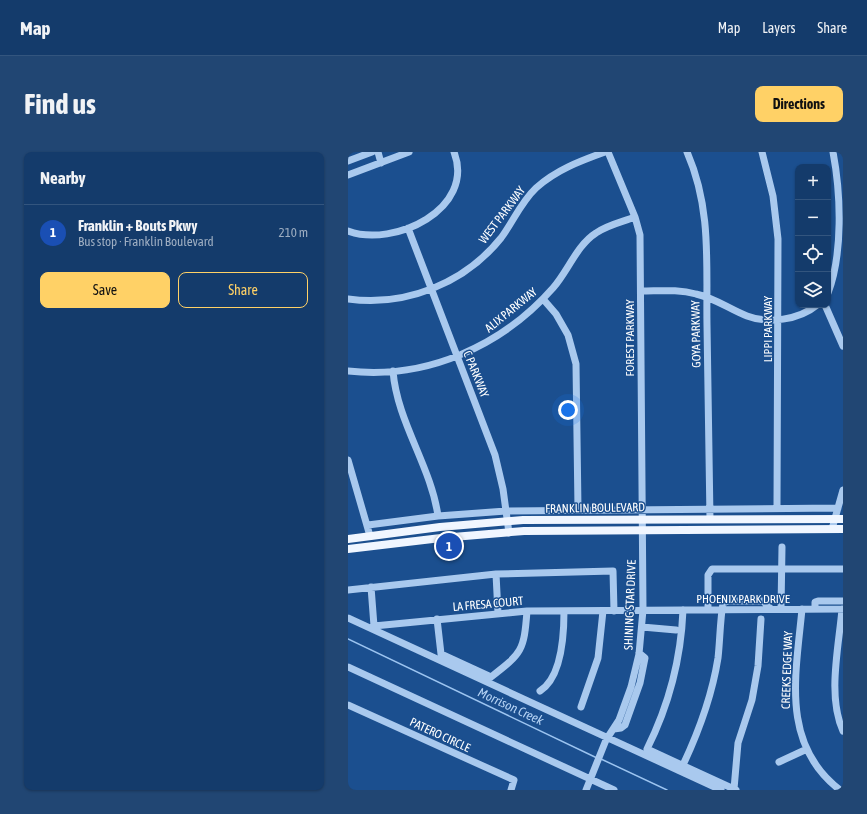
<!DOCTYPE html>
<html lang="en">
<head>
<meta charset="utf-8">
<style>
	:root { --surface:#143b6b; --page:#214673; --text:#f1f3f6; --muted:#9dadc1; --line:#33557e; --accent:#ffd166 }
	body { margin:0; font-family:"Asap Condensed",sans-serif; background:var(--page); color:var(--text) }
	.controls { position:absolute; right:12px; top:12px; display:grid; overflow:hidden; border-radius:8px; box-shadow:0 1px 3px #0004 }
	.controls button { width:36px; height:36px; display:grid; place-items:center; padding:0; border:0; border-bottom:1px solid var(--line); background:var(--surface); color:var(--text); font:20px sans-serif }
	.you { position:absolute; left:220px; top:258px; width:14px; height:14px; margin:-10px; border:3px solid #fff; border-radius:50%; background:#1a73e8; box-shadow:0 0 0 6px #1a73e833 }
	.badge { display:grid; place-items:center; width:26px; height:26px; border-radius:50%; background:var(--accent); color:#fff; font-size:13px; font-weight:700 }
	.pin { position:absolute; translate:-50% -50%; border:2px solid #fff; box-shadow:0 1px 4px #0006 }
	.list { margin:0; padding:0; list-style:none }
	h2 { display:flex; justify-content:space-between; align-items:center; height:52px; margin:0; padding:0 16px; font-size:17px }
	h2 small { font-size:13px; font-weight:400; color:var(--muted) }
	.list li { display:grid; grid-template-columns:26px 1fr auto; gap:12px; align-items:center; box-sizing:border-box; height:56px; padding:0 16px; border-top:1px solid var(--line) }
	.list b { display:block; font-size:15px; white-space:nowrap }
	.list p { margin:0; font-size:13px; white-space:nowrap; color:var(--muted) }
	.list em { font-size:13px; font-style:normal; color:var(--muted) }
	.actions { display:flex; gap:8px; padding:12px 16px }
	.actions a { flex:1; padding:9px 0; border:1px solid var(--accent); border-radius:8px; text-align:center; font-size:14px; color:var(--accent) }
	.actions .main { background:var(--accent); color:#111 }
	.icon { flex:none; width:22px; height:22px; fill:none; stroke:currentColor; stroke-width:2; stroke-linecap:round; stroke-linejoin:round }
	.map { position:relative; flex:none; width:495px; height:638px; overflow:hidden; border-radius:8px }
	header { display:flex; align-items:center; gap:24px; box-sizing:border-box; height:56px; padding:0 20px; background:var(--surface); border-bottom:1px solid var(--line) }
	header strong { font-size:19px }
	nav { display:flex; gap:22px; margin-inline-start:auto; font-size:14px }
	.intro { display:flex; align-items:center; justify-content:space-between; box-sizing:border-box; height:96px; padding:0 24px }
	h1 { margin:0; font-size:28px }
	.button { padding:10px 18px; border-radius:8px; background:var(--accent); color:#111; font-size:14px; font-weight:700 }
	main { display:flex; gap:24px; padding:0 24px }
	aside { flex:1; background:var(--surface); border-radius:8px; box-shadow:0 1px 3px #0004 }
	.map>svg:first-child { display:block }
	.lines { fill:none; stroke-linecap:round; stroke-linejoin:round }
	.stream { stroke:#9cc4f0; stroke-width:1.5 }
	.minor { stroke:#a9c9ee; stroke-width:7 }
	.major { stroke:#f0f6ff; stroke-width:8 }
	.labels { text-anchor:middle; stroke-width:3; stroke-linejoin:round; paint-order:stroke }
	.street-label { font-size:12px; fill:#fff; stroke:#1b4f8f }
	.water-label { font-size:13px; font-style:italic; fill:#b5d3f5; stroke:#1b4f8f }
</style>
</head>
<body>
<header>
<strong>Map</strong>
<nav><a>Map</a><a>Layers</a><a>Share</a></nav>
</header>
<div class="intro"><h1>Find us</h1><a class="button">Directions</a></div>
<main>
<aside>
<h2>Nearby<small></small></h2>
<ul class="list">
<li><span class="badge" style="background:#1a4fb4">1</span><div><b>Franklin + Bouts Pkwy</b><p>Bus stop · Franklin Boulevard</p></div><em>210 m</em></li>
</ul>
<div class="actions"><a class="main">Save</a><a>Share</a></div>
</aside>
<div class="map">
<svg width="495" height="638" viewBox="0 0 495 638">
	<rect width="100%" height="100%" fill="#1b4f8f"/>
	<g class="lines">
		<path class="stream" d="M 0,487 L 249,606
			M 253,607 L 319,638"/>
		<path class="minor" d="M 30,0 L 33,11
			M 339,0 C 364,57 358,113 359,173 C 360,238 361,303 362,367
			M 414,0 L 425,44 L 430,87 L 429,356
			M 0,9 L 24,0
			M 0,23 L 61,0
			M 60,76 L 147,303 L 155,337 L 161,381
			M 0,79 C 46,96 128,57 106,0
			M 293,139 C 312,139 330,137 348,142 C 367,146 381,157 399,164 C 420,172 451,168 469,153
			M 480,141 C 495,102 493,42 485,0
			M 0,147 C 58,155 117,131 153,86 C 165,70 173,50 188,36 C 208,18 232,9 257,0
			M 195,147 L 208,162 L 220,183 L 228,212 L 230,357
			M 477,153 L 495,194
			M 0,219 C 78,228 154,194 205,136 C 220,119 229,93 248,81 C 259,73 274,70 287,65
			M 45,219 C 49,270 83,314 90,364
			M 0,308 L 22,384
			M 20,373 L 90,364 L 158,359 L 490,356
			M 484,377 L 495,338
			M 148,422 L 150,461
			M 23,435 L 26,474 L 179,459 L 495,457
			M 0,438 L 148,422 L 265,419 L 266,459
			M 433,457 L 434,395
			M 454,457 C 448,522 432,592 492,638
			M 467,457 L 467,450 L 470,449 L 495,449
			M 494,457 C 491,494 479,544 495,579
			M 335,458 C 333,507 321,553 299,597 L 388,638
			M 360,458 L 360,423 L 364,417 L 495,417
			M 0,466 L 373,638
			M 89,467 L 93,502 L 143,525 C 174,501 176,499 179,459
			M 294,475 L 328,478
			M 0,515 L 266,638
			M 192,539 C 214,525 216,482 216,459
			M 0,553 L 166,628 L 163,638
			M 233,555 L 250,506 L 255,459
			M 266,577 L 273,576 L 277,573 L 292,531 L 297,506 L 291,501
			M 431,610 L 459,597
			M 335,613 C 351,579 364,544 370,506 C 372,488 372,469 375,451 L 380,449 L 415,449 L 423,457
			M 386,637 L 390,591 L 404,548 L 410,514 L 413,467
			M 238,638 L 258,588 L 271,568 L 283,535 L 291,502 L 295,458 L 292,83 L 287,65 L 260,0"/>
		<path class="major" d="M 0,387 L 92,375 L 175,368 L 495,367
			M 0,397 L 93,386 L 176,379 L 495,377"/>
	</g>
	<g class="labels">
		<g class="street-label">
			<text transform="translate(154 63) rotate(-53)" y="4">WEST PARKWAY</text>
			<text transform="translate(163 158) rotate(-39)" y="4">ALIX PARKWAY</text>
			<text transform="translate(420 177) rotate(-90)" y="4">LIPPI PARKWAY</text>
			<text transform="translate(348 182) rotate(-91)" y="4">GOYA PARKWAY</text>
			<text transform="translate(282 186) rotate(-90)" y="4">FOREST PARKWAY</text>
			<text transform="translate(128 222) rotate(68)" y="4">C PARKWAY</text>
			<text transform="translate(247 356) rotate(-1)" y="4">FRANKLIN BOULEVARD</text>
			<text x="395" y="451">PHOENIX PARK DRIVE</text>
			<text transform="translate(140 452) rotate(-5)" y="4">LA FRESA COURT</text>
			<text transform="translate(282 453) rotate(-88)" y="4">SHINING STAR DRIVE</text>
			<text transform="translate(439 518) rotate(-88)" y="4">CREEKS EDGE WAY</text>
			<text transform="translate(92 583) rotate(25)" y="4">PATERO CIRCLE</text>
		</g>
		<g class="water-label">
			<text transform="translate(163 554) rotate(25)" y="5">Morrison Creek</text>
		</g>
	</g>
</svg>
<div class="controls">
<button>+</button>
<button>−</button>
<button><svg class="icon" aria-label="locate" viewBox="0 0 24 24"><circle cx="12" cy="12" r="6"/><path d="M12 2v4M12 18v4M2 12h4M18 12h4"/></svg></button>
<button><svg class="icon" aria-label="layers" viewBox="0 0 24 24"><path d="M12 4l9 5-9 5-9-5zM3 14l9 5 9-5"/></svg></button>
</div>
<div class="you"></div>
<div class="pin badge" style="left:101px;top:394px;background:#1a4fb4">1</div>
</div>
</main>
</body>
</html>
